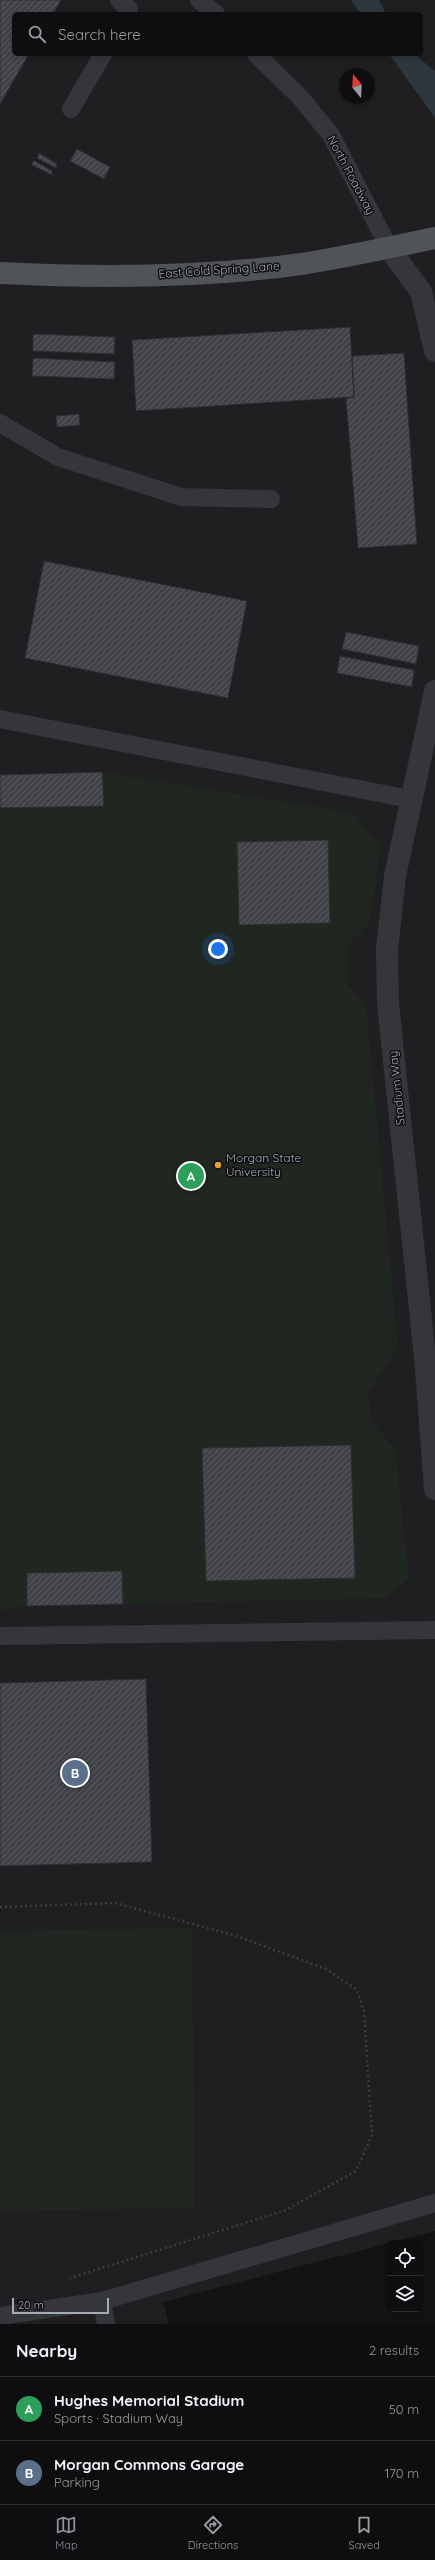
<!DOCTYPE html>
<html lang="en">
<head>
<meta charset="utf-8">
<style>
	:root { --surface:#0e0e10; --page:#171719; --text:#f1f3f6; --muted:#9b9c9f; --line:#2e2e30; --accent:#8c9099 }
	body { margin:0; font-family:Quicksand,sans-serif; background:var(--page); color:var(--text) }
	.controls { position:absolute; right:12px; bottom:12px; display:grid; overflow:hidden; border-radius:6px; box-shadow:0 2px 6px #0003 }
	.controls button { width:36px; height:36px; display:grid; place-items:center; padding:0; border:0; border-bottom:1px solid var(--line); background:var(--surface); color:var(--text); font:20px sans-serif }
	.compass { position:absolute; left:339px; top:68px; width:36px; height:36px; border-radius:50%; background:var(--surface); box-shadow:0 2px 6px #0003; rotate:342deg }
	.scale { position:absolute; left:12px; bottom:10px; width:97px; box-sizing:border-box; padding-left:4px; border:2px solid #a5abb4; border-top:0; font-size:11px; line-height:14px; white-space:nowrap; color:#a5abb4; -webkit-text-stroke:3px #0e0e10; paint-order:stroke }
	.you { position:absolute; left:218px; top:949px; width:14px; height:14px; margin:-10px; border:3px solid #fff; border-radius:50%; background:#1a73e8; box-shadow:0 0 0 6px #1a73e833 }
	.badge { display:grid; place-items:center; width:26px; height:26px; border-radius:50%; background:var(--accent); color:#fff; font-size:13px; font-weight:700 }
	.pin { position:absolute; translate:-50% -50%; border:2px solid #fff; box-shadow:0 1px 4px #0006 }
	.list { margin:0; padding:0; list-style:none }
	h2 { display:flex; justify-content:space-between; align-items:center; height:52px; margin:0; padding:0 16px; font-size:17px }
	h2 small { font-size:13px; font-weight:400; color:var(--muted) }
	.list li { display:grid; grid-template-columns:26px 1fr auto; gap:12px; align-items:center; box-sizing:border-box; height:64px; padding:0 16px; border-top:1px solid var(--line) }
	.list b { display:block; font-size:15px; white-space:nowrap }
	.list p { margin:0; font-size:13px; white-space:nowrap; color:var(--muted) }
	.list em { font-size:13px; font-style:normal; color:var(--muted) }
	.icon { flex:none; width:22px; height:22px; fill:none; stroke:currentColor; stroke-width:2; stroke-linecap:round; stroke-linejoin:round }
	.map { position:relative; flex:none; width:435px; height:2324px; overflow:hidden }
	.search { position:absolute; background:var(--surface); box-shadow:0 2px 6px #0003; left:12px; right:12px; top:12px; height:44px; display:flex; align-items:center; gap:10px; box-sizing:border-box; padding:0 14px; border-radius:6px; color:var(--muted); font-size:15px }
	.sheet { height:180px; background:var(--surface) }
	nav { display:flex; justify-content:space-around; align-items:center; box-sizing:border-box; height:56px; border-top:1px solid var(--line); background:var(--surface); font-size:11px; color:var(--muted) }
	nav a { display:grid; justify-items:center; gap:2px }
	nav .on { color:var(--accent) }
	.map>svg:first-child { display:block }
	.built { fill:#1f1f22; fill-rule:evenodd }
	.grass { fill:#202720 }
	.water { fill:#2d373d }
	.building { fill:url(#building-hatch); stroke:#2d2d31 }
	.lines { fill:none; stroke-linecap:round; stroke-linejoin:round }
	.path { stroke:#3a3d40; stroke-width:2.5; stroke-dasharray:2 3; stroke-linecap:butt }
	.lane { stroke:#34363a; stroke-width:18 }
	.street { stroke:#34363a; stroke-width:22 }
	.primary { stroke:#505358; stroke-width:22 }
	.poi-dot { fill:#e89e37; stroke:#0e0e10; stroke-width:1.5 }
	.labels { text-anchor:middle; stroke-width:3; stroke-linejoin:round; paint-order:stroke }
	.street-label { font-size:12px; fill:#a5abb4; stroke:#0e0e10 }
	.poi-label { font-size:12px; fill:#a5abb4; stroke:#0e0e10; text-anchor:start }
</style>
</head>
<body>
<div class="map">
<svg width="435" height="2324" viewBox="0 0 435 2324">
	<defs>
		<pattern id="building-hatch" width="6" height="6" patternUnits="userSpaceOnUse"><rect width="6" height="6" fill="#424348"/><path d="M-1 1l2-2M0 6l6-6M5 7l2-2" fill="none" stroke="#5a5b60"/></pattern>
	</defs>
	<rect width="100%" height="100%" fill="#131315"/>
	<path class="built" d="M 0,0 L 435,0 L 435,2231 L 163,2302 L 169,2324 L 0,2324 ZM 14,14 L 421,14 L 421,54 L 14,54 ZM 345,74 L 369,74 L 369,98 L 345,98 Z"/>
	<path class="grass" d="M 102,772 L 354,813 L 363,827 L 381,842 L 370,923 L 349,943 L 348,986 L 366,1004 L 398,1348 L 368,1392 L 372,1423 L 395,1448 L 409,1578 L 386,1598 L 27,1606 L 0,1610 L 0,775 Z
		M 192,1928 L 195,2208 L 0,2211 L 0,1931 Z"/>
	<path class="water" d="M 351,0 L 379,0 L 386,14 L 361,14 Z
		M 389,54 L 414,54 L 435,71 L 435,118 Z"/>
	<path class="building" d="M 0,0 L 61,0 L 53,14 L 14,14 L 14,54 L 29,54 L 0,104 Z
		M 77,149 L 110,167 L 104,179 L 70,161 Z
		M 39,153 L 57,164 L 56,168 L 37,158 Z
		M 35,161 L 52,171 L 52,175 L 32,165 L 32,162 Z
		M 350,327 L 354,397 L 136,411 L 132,340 Z
		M 33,334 L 115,337 L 114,354 L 33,351 Z
		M 404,353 L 417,544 L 358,548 L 346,399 L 354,397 L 352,356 Z
		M 33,358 L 115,362 L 114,379 L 32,376 Z
		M 79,414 L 80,425 L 57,427 L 56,416 Z
		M 44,561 L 247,601 L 228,698 L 25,658 Z
		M 346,632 L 419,646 L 416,664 L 342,649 Z
		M 340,656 L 414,670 L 412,687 L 337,673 Z
		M 102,772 L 104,806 L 0,808 L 0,775 Z
		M 328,840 L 330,923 L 239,925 L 237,842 Z
		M 351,1445 L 355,1578 L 206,1581 L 202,1448 Z
		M 122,1571 L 123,1604 L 27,1606 L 27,1573 Z
		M 146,1679 L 152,1862 L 0,1866 L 0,1683 Z"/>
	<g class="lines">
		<path class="path" d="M 0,1907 L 115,1903 L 237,1936 L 326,1969 L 357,1990 L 364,2011 L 372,2135 L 356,2171 L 286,2210 L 70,2278"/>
		<path class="lane" d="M 119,0 L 129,9 L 126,14
			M 199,0 L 216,14
			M 256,54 L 300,97 L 331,135 L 389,248
			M 71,109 L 103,54
			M 0,423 L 58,457 L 181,497 L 271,499
			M 0,719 L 410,799
			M 0,1636 L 435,1630
			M 0,2316 L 102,2301
			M 106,2324 L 102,2301 L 435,2203"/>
		<path class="street" d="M 389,248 L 421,292 L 435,351
			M 435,691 L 395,876 L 387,949 L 388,1004 L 425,1357 L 435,1489"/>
		<path class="primary" d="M 0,273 C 100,278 202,278 301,264 C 346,257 391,247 435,238"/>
	</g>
	<circle class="poi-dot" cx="218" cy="1165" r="4"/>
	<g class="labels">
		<g class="street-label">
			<text transform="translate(351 175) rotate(62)" y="4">North Roadway</text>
			<text transform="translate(219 270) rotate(-4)" y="4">East Cold Spring Lane</text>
			<text transform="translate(397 1088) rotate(-96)" y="4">Stadium Way</text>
		</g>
		<g class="poi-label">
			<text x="226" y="1162">Morgan State<tspan x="226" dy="14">University</tspan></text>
		</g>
	</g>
</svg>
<div class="controls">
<button><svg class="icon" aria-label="locate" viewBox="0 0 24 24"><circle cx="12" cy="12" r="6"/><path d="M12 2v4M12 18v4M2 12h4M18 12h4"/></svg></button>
<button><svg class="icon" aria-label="layers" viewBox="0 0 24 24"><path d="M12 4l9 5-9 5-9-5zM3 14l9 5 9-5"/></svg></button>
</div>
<svg class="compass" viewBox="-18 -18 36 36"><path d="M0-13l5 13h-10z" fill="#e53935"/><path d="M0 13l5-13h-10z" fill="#9b9c9f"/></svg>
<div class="scale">20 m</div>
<div class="you"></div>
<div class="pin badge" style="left:191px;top:1176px;background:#2e9e5b">A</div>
<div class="pin badge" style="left:75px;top:1773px;background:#5c6f8a">B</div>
<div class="search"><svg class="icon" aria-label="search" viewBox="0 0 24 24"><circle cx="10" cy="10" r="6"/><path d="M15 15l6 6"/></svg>Search here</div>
</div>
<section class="sheet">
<h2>Nearby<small>2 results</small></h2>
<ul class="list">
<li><span class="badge" style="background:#2e9e5b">A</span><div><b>Hughes Memorial Stadium</b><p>Sports · Stadium Way</p></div><em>50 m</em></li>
<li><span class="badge" style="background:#5c6f8a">B</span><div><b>Morgan Commons Garage</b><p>Parking</p></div><em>170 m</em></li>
</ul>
</section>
<nav>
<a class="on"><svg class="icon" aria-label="map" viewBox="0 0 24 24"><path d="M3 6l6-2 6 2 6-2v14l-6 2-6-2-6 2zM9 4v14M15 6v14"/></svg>Map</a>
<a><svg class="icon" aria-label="directions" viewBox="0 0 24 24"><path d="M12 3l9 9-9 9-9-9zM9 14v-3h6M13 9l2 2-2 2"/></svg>Directions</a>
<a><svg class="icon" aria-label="saved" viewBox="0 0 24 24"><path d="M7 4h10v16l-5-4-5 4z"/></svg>Saved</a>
</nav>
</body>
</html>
